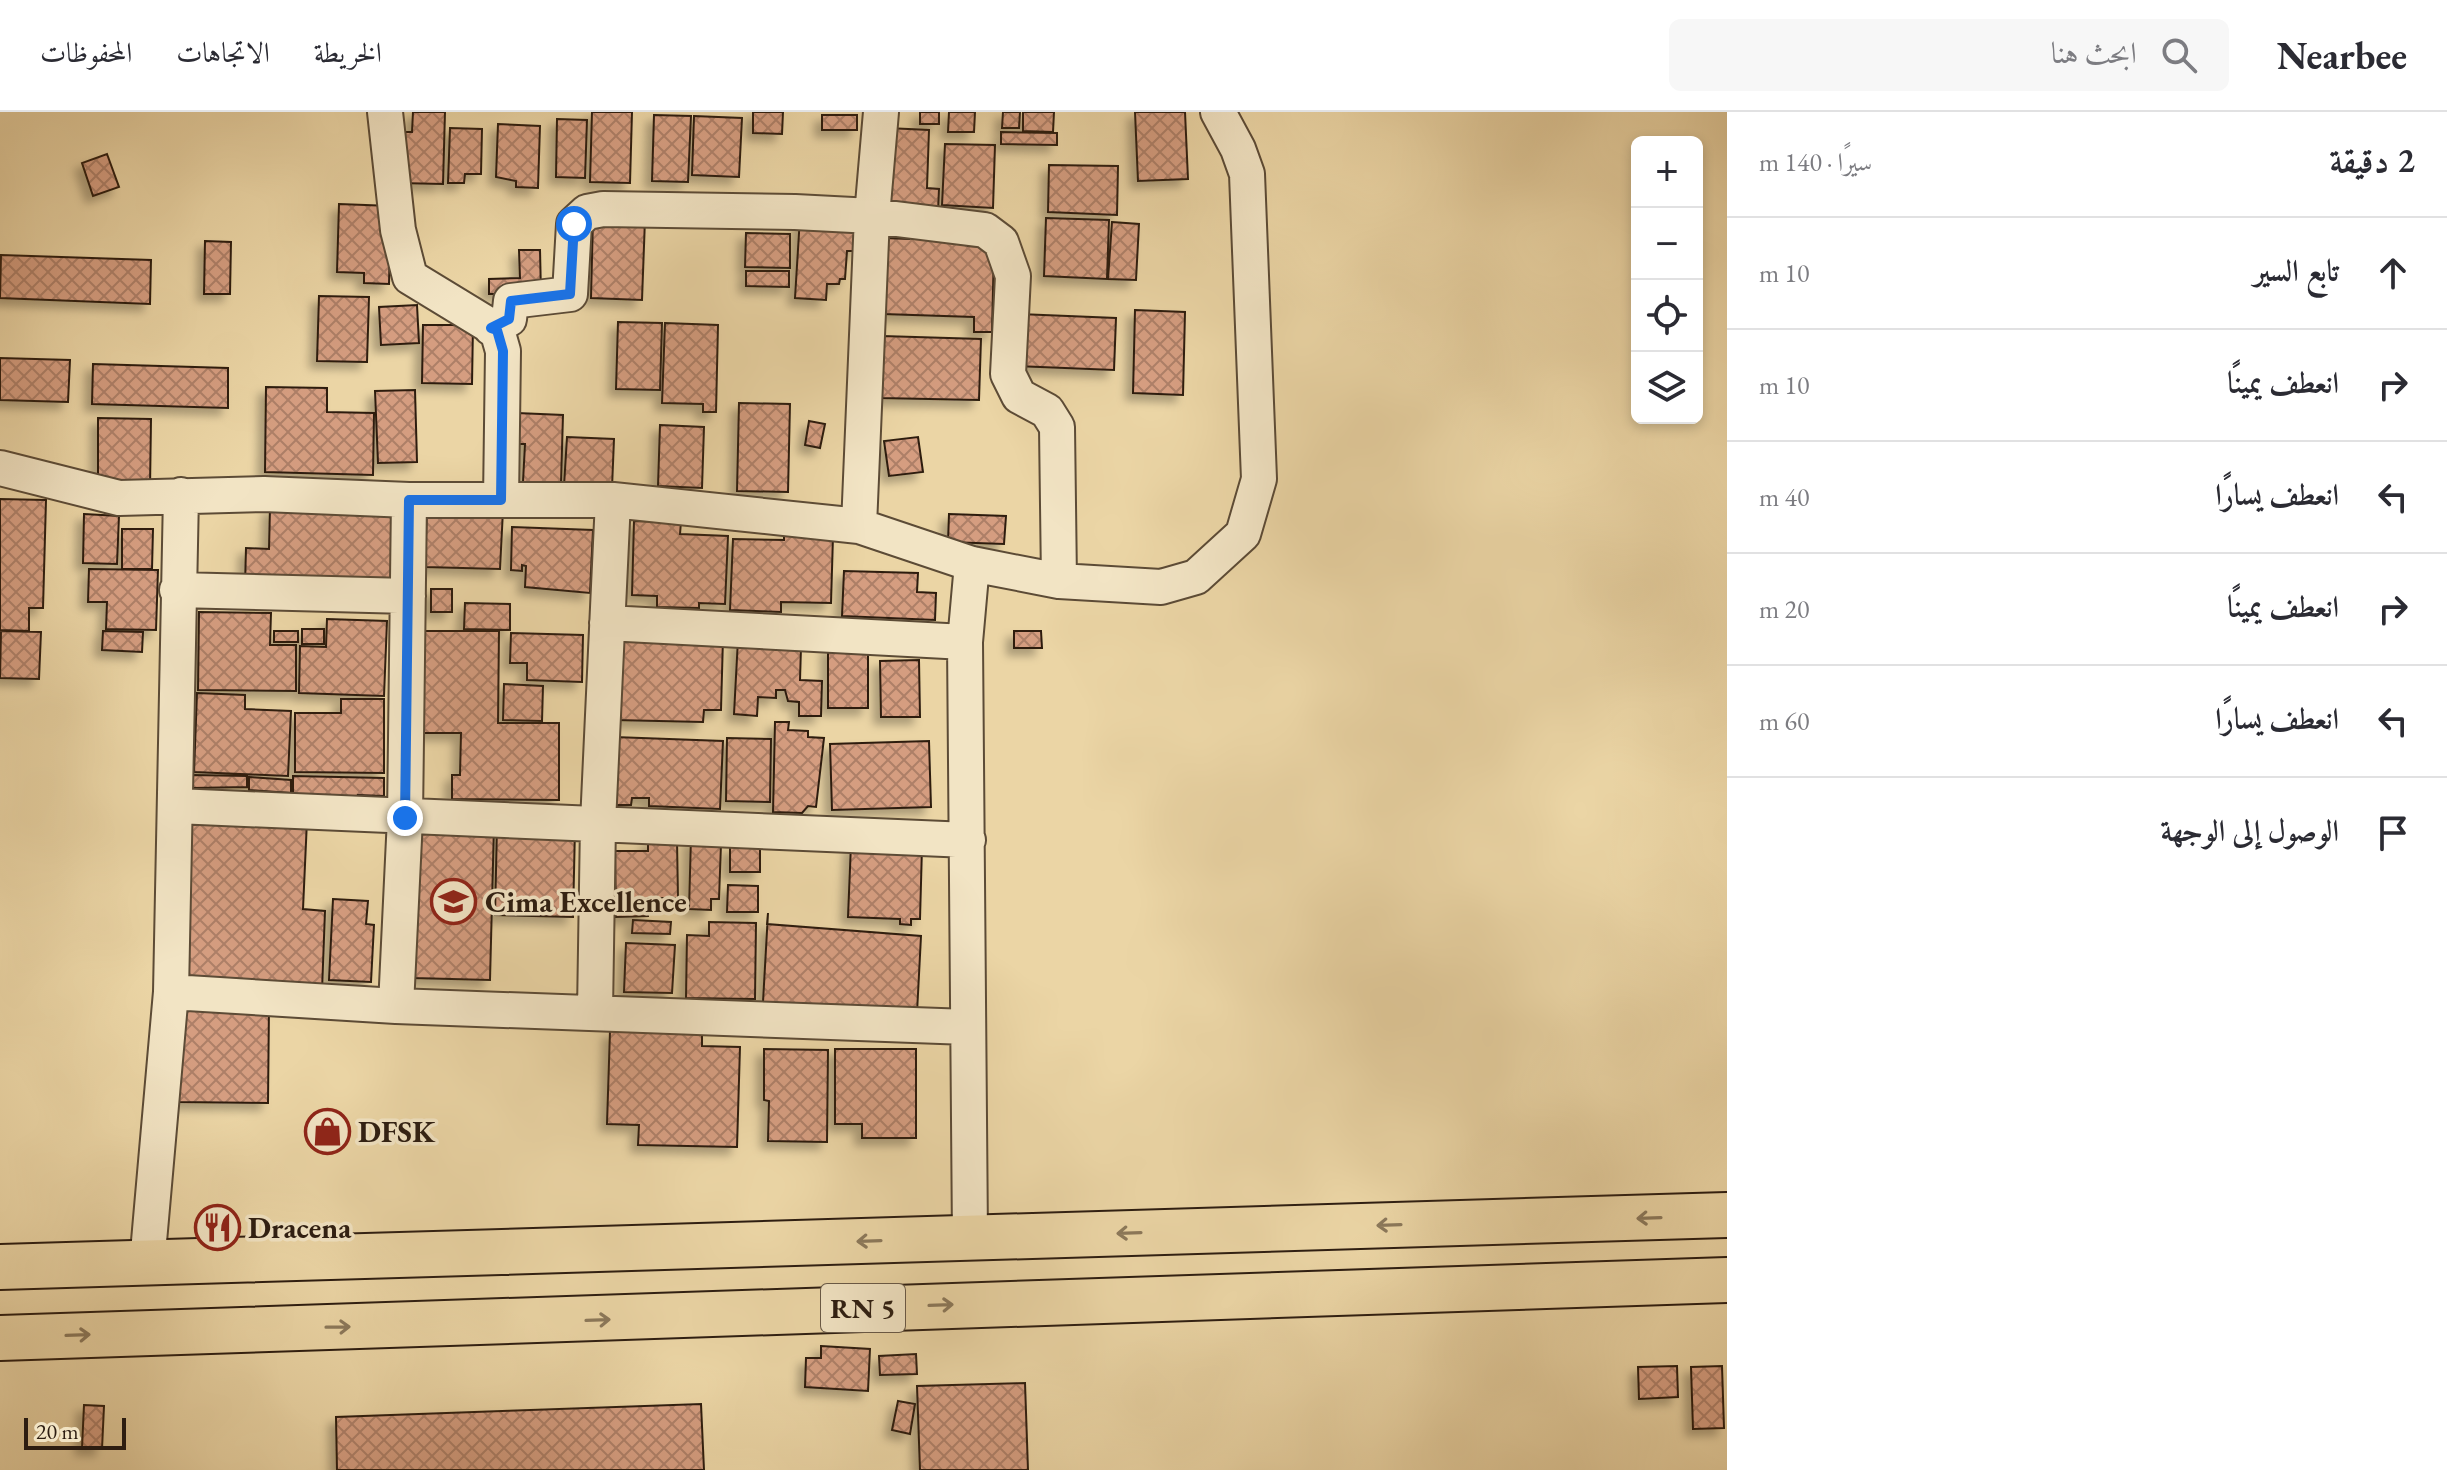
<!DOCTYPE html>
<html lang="ar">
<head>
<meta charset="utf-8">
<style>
	:root { --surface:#fff; --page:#f7f7f7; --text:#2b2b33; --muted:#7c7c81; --line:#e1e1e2 }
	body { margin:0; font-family:"EB Garamond",Amiri,serif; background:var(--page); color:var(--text); direction:rtl }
	.controls { position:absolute; right:24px; top:24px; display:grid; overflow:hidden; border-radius:12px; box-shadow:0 4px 12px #0003 }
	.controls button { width:72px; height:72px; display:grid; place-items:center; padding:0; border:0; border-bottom:2px solid var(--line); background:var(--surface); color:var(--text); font:40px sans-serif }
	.scale { position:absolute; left:24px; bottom:20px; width:102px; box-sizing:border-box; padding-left:8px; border:4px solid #2d1d11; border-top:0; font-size:22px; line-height:28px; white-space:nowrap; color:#2d1d11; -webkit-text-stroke:6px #f2e4c4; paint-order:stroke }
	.stop { position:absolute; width:24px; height:24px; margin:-18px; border:6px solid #1a73e8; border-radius:50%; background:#fff }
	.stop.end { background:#1a73e8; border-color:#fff; box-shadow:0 2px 8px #0008 }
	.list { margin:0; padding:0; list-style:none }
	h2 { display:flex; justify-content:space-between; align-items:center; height:104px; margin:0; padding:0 32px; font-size:34px }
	h2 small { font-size:26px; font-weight:400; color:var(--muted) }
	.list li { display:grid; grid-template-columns:52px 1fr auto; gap:24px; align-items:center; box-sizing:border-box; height:112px; padding:0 32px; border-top:2px solid var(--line) }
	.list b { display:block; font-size:30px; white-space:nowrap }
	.list em { font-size:26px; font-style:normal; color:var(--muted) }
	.icon { flex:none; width:44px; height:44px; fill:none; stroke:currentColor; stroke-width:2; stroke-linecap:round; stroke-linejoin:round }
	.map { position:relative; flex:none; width:1727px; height:1358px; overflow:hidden; direction:ltr }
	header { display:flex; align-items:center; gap:48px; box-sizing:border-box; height:112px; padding:0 40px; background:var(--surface); border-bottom:2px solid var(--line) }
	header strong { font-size:38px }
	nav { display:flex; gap:44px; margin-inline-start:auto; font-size:28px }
	.search { width:560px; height:72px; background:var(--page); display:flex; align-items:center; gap:20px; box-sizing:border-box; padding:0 28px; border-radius:12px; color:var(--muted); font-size:30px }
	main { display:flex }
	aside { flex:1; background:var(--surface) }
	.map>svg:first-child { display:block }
	.building { fill:url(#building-cross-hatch); stroke:#2d1d11; stroke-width:2; filter:url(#shadow) }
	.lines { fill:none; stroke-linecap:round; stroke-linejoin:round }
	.minor-casing { stroke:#5c4b36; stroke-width:38 }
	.highway-casing { stroke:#2d1d11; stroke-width:48 }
	.minor { stroke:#f2e4c4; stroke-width:34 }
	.highway { stroke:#ebd5a5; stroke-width:44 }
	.oneway { stroke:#8c795b }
	.route { stroke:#1a73e8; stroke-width:10 }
	.labels { text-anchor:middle; stroke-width:7; stroke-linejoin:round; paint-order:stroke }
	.shield { fill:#f2e4c4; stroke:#685947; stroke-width:2 }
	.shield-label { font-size:28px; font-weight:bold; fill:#2d1d11 }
	.poi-label { font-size:30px; font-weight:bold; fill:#2d1d11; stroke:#f2e4c4; text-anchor:start }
</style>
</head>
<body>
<header>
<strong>Nearbee</strong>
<div class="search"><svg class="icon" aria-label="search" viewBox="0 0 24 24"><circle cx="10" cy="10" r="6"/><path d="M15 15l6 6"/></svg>ابحث هنا</div>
<nav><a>الخريطة</a><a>الاتجاهات</a><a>المحفوظات</a></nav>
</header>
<main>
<aside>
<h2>2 دقيقة<small>سيرًا · 140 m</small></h2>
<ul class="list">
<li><svg class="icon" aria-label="ahead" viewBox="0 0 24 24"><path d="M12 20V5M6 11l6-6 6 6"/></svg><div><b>تابع السير</b></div><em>10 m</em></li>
<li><svg class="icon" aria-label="right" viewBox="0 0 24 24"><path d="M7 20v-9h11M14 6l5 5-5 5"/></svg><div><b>انعطف يمينًا</b></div><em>10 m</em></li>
<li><svg class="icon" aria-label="left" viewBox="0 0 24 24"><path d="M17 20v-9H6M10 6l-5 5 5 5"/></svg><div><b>انعطف يسارًا</b></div><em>40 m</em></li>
<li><svg class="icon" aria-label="right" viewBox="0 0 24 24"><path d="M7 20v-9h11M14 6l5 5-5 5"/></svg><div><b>انعطف يمينًا</b></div><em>20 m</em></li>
<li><svg class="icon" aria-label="left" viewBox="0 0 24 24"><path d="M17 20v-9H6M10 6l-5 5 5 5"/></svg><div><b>انعطف يسارًا</b></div><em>60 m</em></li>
<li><svg class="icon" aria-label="arrive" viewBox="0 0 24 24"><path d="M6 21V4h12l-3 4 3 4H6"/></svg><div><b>الوصول إلى الوجهة</b></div></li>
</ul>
</aside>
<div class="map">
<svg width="1727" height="1358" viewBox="0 0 1727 1358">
	<defs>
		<pattern id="building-cross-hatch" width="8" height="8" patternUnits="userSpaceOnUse" patternTransform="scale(2)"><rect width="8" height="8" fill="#d59d80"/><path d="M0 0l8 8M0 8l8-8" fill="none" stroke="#ad7f67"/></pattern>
		<filter id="shadow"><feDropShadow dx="-7" dy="7" stdDeviation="4" flood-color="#0004"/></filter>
	</defs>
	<rect width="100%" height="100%" fill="#ebd5a5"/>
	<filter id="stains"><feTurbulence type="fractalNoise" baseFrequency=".0025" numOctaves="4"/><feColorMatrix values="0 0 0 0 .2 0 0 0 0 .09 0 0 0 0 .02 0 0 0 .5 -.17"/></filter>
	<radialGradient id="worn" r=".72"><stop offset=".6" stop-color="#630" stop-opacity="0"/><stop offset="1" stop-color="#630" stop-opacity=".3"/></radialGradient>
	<path class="building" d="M 413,0 L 445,0 L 443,72 L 399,71 L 400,20 L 412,20 Z
		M 592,0 L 632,0 L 630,71 L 590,70 Z
		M 753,0 L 783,0 L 782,22 L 753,21 Z
		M 920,0 L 939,0 L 939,12 L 920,12 Z
		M 949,0 L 975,0 L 974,20 L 948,20 Z
		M 1003,0 L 1020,0 L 1019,16 L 1002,16 Z
		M 1023,0 L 1054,0 L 1053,20 L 1023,19 Z
		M 1135,0 L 1185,0 L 1188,67 L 1138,69 Z
		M 654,3 L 691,4 L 688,70 L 652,69 Z
		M 822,3 L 857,3 L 857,18 L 822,18 Z
		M 694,4 L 742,6 L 739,65 L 692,63 Z
		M 557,7 L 587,8 L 585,66 L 556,65 Z
		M 498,12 L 540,14 L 538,76 L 516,75 L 516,69 L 496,65 Z
		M 450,16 L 482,17 L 481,62 L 465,62 L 464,71 L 448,71 Z
		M 887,16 L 929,18 L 927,76 L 939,77 L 938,100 L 884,99 Z
		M 1001,20 L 1057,21 L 1057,33 L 1001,32 Z
		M 945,32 L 995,33 L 993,96 L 942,93 Z
		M 107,42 L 119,75 L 93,84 L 82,51 Z
		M 1049,53 L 1118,54 L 1117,103 L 1048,100 Z
		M 339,92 L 391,94 L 389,172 L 364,171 L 364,161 L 337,160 Z
		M 800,105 L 858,109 L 856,139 L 847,139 L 845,167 L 840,167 L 839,172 L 827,172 L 826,188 L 795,186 Z
		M 593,106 L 645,107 L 642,188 L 591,186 Z
		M 1046,106 L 1109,108 L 1107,167 L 1044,164 Z
		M 1112,110 L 1139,112 L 1136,168 L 1108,167 Z
		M 746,121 L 790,122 L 790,156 L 745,155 Z
		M 909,124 L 968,126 L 968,134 L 994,135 L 992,220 L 974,220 L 974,205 L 883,202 L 884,126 L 909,127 Z
		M 205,129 L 231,130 L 230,182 L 204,182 Z
		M 519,138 L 540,138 L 541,181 L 489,182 L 489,167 L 520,166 Z
		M 1,143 L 151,148 L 150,192 L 0,186 Z
		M 746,159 L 789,159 L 789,175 L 746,174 Z
		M 319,184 L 369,185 L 367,250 L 317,249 Z
		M 417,193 L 419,231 L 381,233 L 379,195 Z
		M 1135,198 L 1185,200 L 1183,283 L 1133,281 Z
		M 1019,202 L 1116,206 L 1114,258 L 1016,254 Z
		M 618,210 L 662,211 L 660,278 L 616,277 Z
		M 665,211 L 718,213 L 716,300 L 703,300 L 703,292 L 662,291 Z
		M 423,213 L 473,213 L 472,272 L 422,271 Z
		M 882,224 L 981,227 L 979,288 L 880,286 Z
		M 0,246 L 70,248 L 68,290 L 0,288 Z
		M 93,252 L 228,256 L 228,296 L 92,292 Z
		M 266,275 L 327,276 L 327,300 L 374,301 L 373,363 L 265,360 Z
		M 415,278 L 417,350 L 378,351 L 375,279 Z
		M 739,291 L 790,292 L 788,380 L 737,379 Z
		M 517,301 L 563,303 L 561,371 L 523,370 L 525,332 L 516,332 Z
		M 98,306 L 151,307 L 150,376 L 98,375 Z
		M 809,309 L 825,312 L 820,336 L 805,333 Z
		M 660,313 L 704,315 L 702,376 L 658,374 Z
		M 567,325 L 614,327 L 612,376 L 564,374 Z
		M 918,325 L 923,360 L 889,364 L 884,329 Z
		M 0,387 L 46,388 L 43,496 L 29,496 L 29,519 L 0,518 Z
		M 270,395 L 395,399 L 396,478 L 245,473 L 246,436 L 269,437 Z
		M 427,395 L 503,398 L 500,457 L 425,455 Z
		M 84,402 L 119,404 L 117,452 L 83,451 Z
		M 949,402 L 1006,404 L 1004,432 L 948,430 Z
		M 634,409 L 681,410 L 680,422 L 728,424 L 725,492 L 699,491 L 699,496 L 657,495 L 657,484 L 632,483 Z
		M 512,415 L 593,418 L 590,481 L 525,475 L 526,454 L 522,453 L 522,459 L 511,458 Z
		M 122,417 L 153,417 L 152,457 L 122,457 Z
		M 784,423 L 833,424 L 831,491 L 781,490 L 781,500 L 730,498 L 733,427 L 784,428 Z
		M 89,457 L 158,458 L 156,518 L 106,517 L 107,490 L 88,490 Z
		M 844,459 L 918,461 L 917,480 L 936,481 L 935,508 L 842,504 Z
		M 431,477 L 452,477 L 452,500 L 431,500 Z
		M 465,491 L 510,492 L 510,518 L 464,517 Z
		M 199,500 L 271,501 L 270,533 L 296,533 L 296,579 L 198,578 Z
		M 327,507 L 387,509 L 384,584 L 299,581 L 300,534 L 326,535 Z
		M 302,517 L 324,517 L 324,532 L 302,532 Z
		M 1,519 L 41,520 L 39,567 L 0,566 Z
		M 103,519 L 143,520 L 142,540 L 102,538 Z
		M 274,519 L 298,519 L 298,530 L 274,530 Z
		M 420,519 L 499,519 L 498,611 L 559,611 L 559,688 L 452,687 L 452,663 L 460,663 L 461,621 L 420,621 Z
		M 1014,519 L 1041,519 L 1042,536 L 1014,536 Z
		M 511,521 L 583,523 L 582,570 L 527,568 L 527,551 L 510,551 Z
		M 618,522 L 723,526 L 721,598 L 704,598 L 703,610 L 615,608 Z
		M 738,527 L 801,535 L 800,568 L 822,569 L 821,604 L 799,604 L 799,590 L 788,589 L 785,578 L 776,578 L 776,586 L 758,585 L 757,604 L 734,602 Z
		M 828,534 L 868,534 L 868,596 L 828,596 Z
		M 919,548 L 920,605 L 881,605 L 880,549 Z
		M 504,572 L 543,574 L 542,609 L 503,608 Z
		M 197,581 L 245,583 L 245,597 L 291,599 L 288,664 L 194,660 Z
		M 341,587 L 384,587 L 384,661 L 295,660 L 295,601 L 341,601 Z
		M 775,610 L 789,610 L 788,618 L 808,619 L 808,625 L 824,626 L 816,695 L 808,694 L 802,701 L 773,700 Z
		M 614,625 L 723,629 L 720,697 L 649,694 L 649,686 L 632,686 L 631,693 L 612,693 Z
		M 727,626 L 771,627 L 770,690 L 726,689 Z
		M 929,629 L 931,695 L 832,698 L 830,632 Z
		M 192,663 L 247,664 L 247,675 L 192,676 Z
		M 293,664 L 384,666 L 384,684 L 358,683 L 358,690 L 293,688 Z
		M 249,665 L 291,668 L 291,681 L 249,678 Z
		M 189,703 L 307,708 L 303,797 L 325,799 L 322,879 L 182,873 Z
		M 417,711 L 494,713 L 490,868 L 413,866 Z
		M 497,714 L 575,716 L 573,805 L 495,803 Z
		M 691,725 L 721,732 L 719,787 L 711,787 L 711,798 L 689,797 Z
		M 648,728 L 677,728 L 678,786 L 648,786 L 648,804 L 616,805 L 615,739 L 648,739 Z
		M 851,732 L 922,735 L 920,807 L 911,807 L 911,813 L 900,812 L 900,807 L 848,805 Z
		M 730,735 L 760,735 L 760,760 L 730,760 Z
		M 728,773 L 758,774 L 758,800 L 727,800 Z
		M 333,787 L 368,789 L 366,812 L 374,813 L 371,870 L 329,868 Z
		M 768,801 L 767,812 L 921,824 L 917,901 L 763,890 Z
		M 633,808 L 671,810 L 670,822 L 632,821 Z
		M 709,810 L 756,811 L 755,887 L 686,886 L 687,823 L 709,824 Z
		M 626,831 L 675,833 L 672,881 L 624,880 Z
		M 180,892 L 269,893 L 268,991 L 178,990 Z
		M 610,919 L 702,920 L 702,934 L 740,935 L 737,1035 L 638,1033 L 639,1013 L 607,1012 Z
		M 764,937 L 828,938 L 827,1030 L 768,1029 L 769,989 L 764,988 Z
		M 835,937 L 916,937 L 916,1026 L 862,1026 L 862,1012 L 835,1012 Z
		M 821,1234 L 870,1237 L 868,1279 L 805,1275 L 806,1246 L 821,1246 Z
		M 916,1242 L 917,1262 L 880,1263 L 879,1244 Z
		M 1677,1254 L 1678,1285 L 1639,1287 L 1638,1255 Z
		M 1722,1254 L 1724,1316 L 1693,1317 L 1691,1255 Z
		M 1025,1271 L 1028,1358 L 920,1358 L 917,1274 Z
		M 898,1289 L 915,1292 L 910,1322 L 892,1318 Z
		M 701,1292 L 704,1358 L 337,1358 L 336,1305 Z
		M 84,1293 L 104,1294 L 102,1337 L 82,1336 Z"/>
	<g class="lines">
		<defs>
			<path id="minor" d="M 385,0 L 398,118 L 410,165 L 497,218 L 503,239 L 501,388
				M 491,216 L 509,207 L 511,189 L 570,182 L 574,112 L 587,100 L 603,97 L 795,100 L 872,104 L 985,118 L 1001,130 L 1013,164 L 1008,262 L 1019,284 L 1047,299 L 1057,315 L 1059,469
				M 0,356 L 119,386 L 264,382 L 409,388 L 613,388 L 859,414 L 972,452 L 1059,469 L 1161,475 L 1196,465 L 1243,422 L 1259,367 L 1247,62 L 1238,37 L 1218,0
				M 859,414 L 872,104 L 881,0
				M 177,478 L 408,484
				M 607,511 L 965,530
				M 176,694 L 968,728
				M 171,880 L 396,894 L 968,915
				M 396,894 L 405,706 L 409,388
				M 595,899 L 598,711 L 613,388
				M 970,1126 L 965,530 L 972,452
				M 147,1152 L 171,880 L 181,383"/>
			<path id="highway" d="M 0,1155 L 1727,1103
				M 0,1226 L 1727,1168"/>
		</defs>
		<use href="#minor" class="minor-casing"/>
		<use href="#highway" class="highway-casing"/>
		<use href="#minor" class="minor"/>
		<use href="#highway" class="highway"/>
	</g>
	<defs><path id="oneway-shaft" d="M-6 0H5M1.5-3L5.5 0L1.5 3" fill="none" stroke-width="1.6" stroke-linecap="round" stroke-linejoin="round" transform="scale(2)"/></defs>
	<g class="oneway">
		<use href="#oneway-shaft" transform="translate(1649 1106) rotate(178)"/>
		<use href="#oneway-shaft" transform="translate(1389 1113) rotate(178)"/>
		<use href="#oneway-shaft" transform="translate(1129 1121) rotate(178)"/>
		<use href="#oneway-shaft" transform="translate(869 1129) rotate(178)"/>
		<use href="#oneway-shaft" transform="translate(941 1193) rotate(-2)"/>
		<use href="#oneway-shaft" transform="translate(598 1208) rotate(-2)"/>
		<use href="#oneway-shaft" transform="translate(338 1215) rotate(-1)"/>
		<use href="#oneway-shaft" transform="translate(78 1223) rotate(-2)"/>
	</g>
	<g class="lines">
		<path class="route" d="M 405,706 L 409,388 L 501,388 L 503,239 L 497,218 L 491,216 L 509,207 L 511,189 L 570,182 L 574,112"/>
	</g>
	<defs>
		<symbol id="university-ring" viewBox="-11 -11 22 22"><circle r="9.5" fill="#f2e4c4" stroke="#8f2418" stroke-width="1.5"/><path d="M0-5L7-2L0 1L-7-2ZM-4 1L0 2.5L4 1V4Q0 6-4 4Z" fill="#8f2418"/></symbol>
		<symbol id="shop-ring" viewBox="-11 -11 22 22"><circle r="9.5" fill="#f2e4c4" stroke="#8f2418" stroke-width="1.5"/><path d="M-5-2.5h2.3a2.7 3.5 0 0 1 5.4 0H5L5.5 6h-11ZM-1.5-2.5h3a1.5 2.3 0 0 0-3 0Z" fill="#8f2418"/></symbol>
		<symbol id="restaurant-ring" viewBox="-11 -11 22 22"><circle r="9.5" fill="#f2e4c4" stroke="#8f2418" stroke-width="1.5"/><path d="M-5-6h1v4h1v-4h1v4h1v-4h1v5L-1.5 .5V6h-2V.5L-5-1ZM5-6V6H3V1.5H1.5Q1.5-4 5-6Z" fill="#8f2418"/></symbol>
	</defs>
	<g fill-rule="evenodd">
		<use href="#university-ring" x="428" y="764" width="51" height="51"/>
		<use href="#shop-ring" x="302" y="994" width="51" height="51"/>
		<use href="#restaurant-ring" x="192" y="1090" width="51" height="51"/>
	</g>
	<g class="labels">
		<rect class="shield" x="821" y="1172" width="84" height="48" rx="6"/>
		<g class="shield-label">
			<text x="863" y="1206">RN 5</text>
		</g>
		<g class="poi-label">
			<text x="485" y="800">Cima Excellence</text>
			<text x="358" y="1030">DFSK</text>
			<text x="248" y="1126">Dracena</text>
		</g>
	</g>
	<rect width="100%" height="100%" filter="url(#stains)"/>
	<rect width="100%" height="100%" fill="url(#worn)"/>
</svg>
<div class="controls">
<button>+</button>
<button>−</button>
<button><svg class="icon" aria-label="locate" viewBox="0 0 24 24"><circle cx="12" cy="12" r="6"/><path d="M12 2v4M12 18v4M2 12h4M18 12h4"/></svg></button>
<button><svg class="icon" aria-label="layers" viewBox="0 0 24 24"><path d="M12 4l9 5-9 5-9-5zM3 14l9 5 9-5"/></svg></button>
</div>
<div class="scale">20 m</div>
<div class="stop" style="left:574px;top:112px"></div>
<div class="stop end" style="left:405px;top:706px"></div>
</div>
</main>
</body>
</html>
